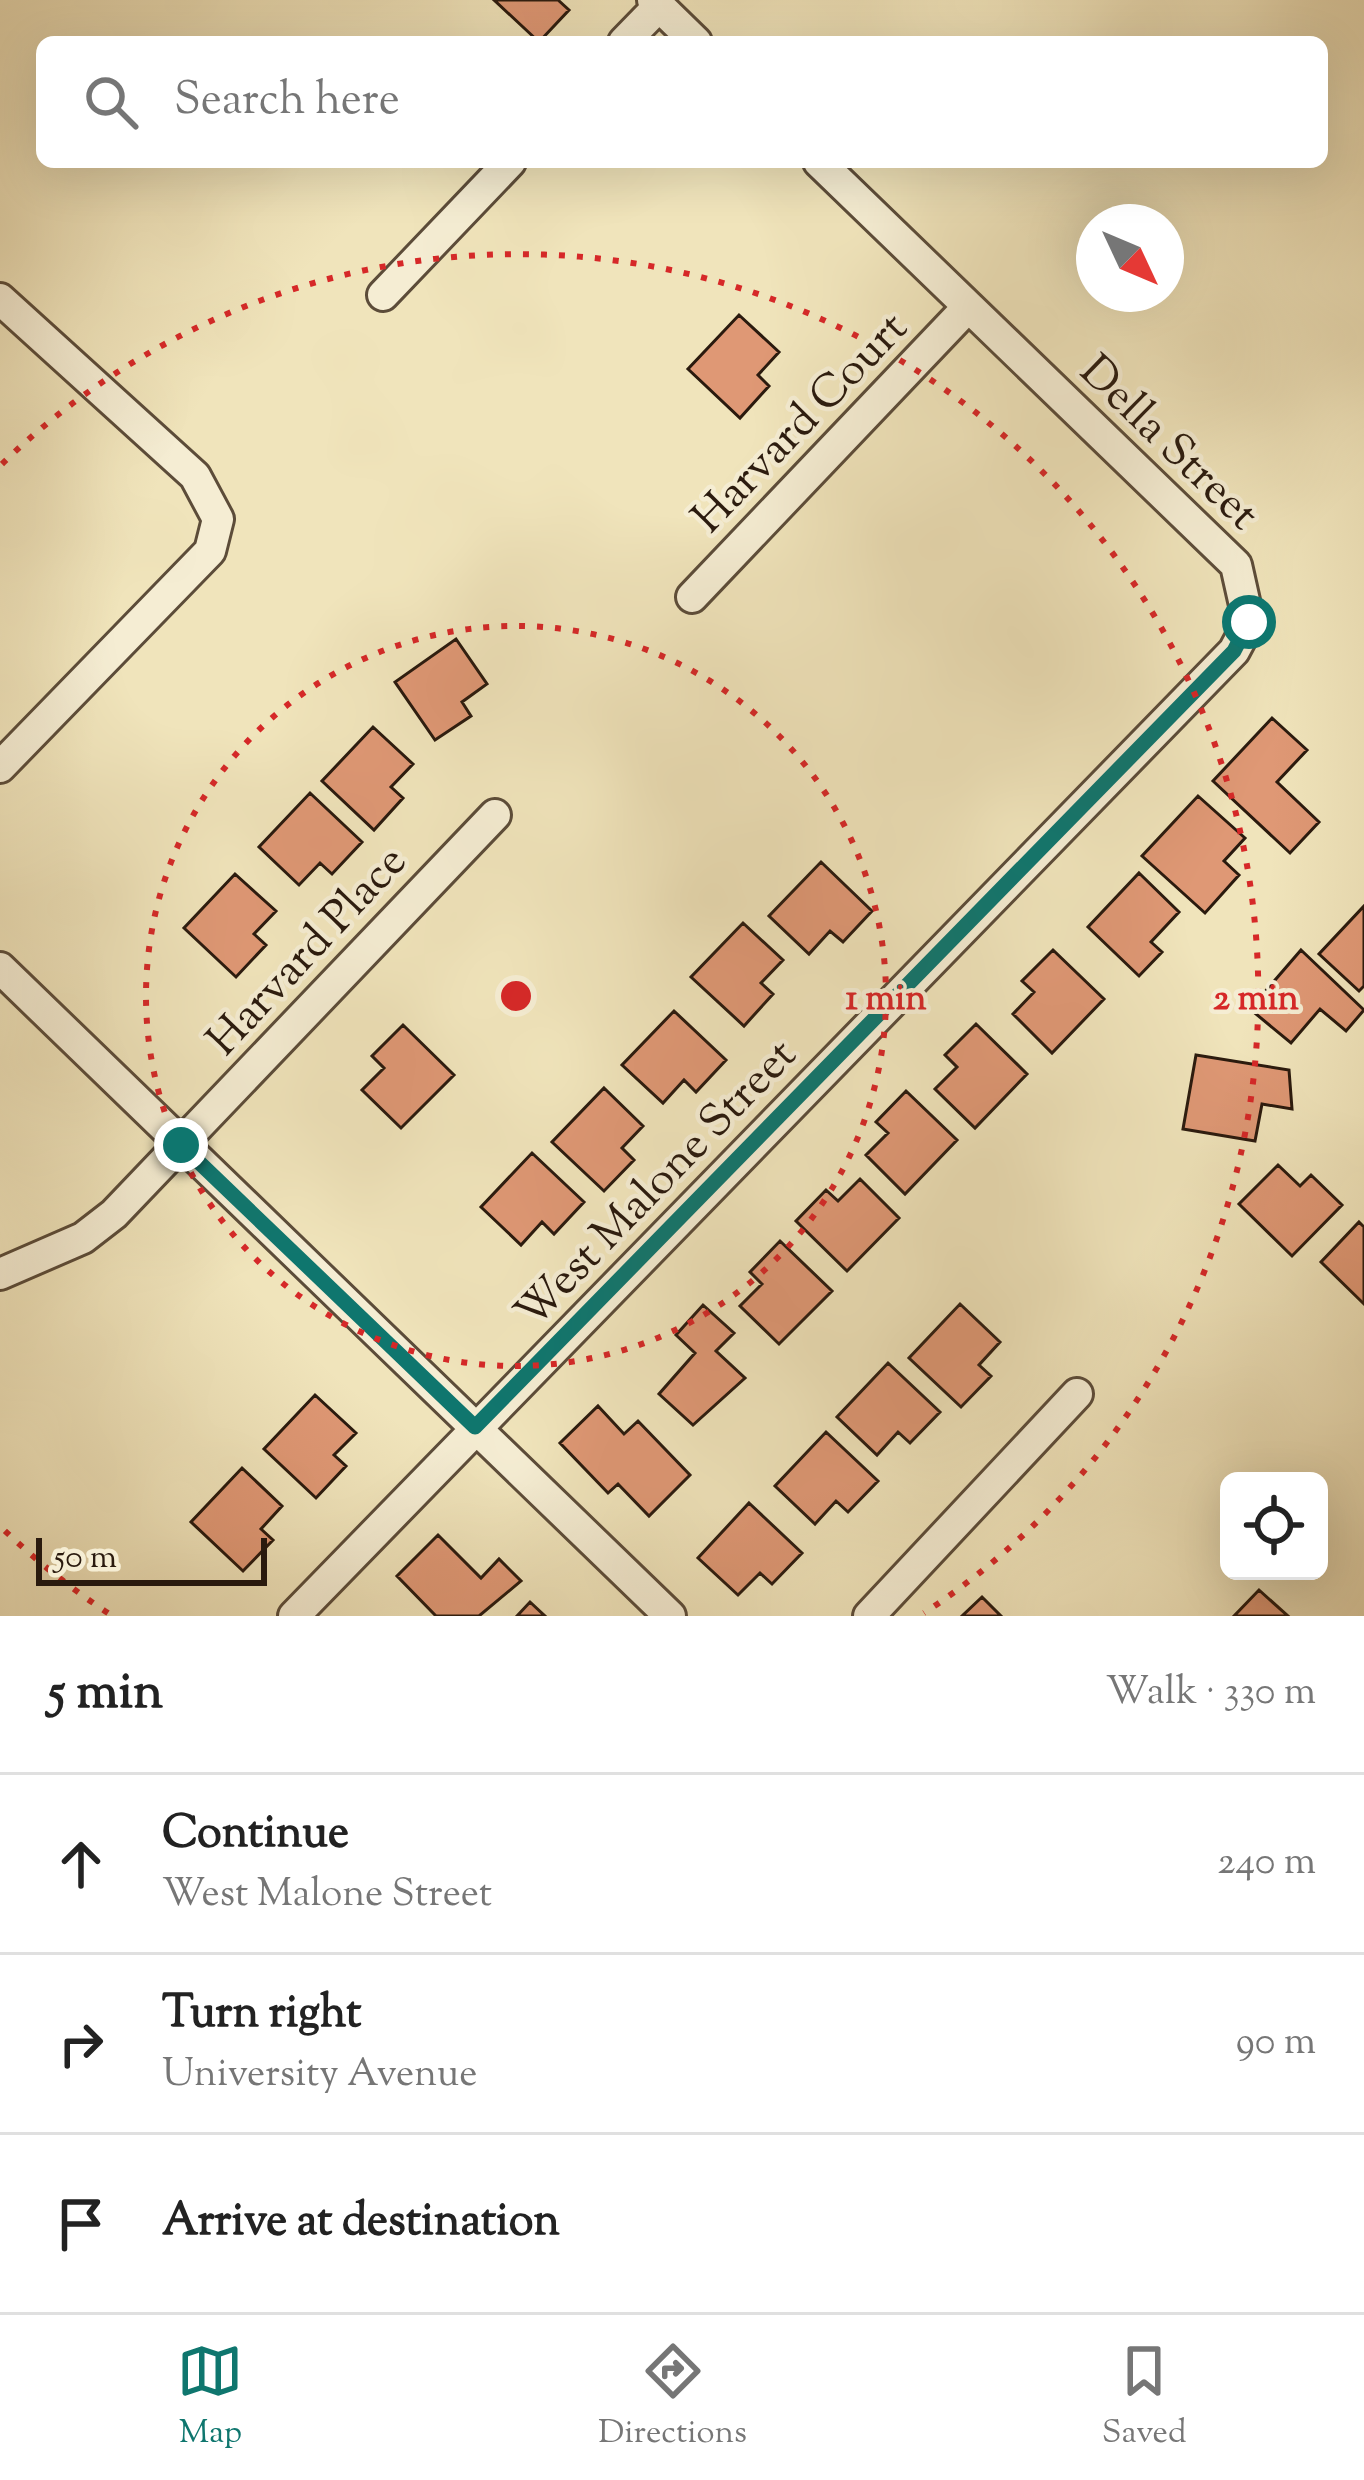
<!DOCTYPE html>
<html lang="en">
<head>
<meta charset="utf-8">
<style>
	:root { --surface:#fff; --page:#f6f6f6; --text:#222; --muted:#767676; --line:#e0e0e0; --accent:#0f766e }
	body { margin:0; font-family:"Sorts Mill Goudy",serif; background:var(--page); color:var(--text) }
	.controls { position:absolute; right:36px; bottom:36px; display:grid; overflow:hidden; border-radius:18px; box-shadow:0 12px 48px #0002 }
	.controls button { width:108px; height:108px; display:grid; place-items:center; padding:0; border:0; border-bottom:3px solid var(--line); background:var(--surface); color:var(--text); font:60px sans-serif }
	.compass { position:absolute; left:1076px; top:204px; width:108px; height:108px; border-radius:50%; background:var(--surface); box-shadow:0 12px 48px #0002; rotate:134deg }
	.scale { position:absolute; left:36px; bottom:30px; width:231px; box-sizing:border-box; padding-left:12px; border:6px solid #2a1a0e; border-top:0; font-size:33px; line-height:42px; white-space:nowrap; color:#2a1a0e; -webkit-text-stroke:9px #f5edd3; paint-order:stroke }
	.stop { position:absolute; width:36px; height:36px; margin:-27px; border:9px solid #0f766e; border-radius:50%; background:#fff }
	.stop.end { background:#0f766e; border-color:#fff; box-shadow:0 3px 12px #0008 }
	.list { margin:0; padding:0; list-style:none }
	h2 { display:flex; justify-content:space-between; align-items:center; height:156px; margin:0; padding:0 48px; font-size:51px }
	h2 small { font-size:39px; font-weight:400; color:var(--muted) }
	.list li { display:grid; grid-template-columns:78px 1fr auto; gap:36px; align-items:center; box-sizing:border-box; height:180px; padding:0 48px; border-top:3px solid var(--line) }
	.list b { display:block; font-size:45px; white-space:nowrap }
	.list p { margin:0; font-size:39px; white-space:nowrap; color:var(--muted) }
	.list em { font-size:39px; font-style:normal; color:var(--muted) }
	.icon { flex:none; width:66px; height:66px; fill:none; stroke:currentColor; stroke-width:2; stroke-linecap:round; stroke-linejoin:round }
	.map { position:relative; flex:none; width:1364px; height:1616px; overflow:hidden }
	.search { position:absolute; background:var(--surface); box-shadow:0 12px 48px #0002; left:36px; right:36px; top:36px; height:132px; display:flex; align-items:center; gap:30px; box-sizing:border-box; padding:0 42px; border-radius:18px; color:var(--muted); font-size:45px }
	.sheet { height:696px; background:var(--surface) }
	nav { display:flex; justify-content:space-around; align-items:center; box-sizing:border-box; height:168px; border-top:3px solid var(--line); background:var(--surface); font-size:33px; color:var(--muted) }
	nav a { display:grid; justify-items:center; gap:6px }
	nav .on { color:var(--accent) }
	.map>svg:first-child { display:block }
	.building { fill:#df9875; stroke:#2a1a0e; stroke-width:3 }
	.lines { fill:none; stroke-linecap:round; stroke-linejoin:round }
	.street-casing { stroke:#5c4c39; stroke-width:36 }
	.street { stroke:#f5edd3; stroke-width:30 }
	.route { stroke:#0f766e; stroke-width:15 }
	.ring { fill:none; stroke:#d62828; stroke-width:6; stroke-dasharray:6 12 }
	.labels { text-anchor:middle; stroke-width:9; stroke-linejoin:round; paint-order:stroke }
	.street-label { font-size:45px; fill:#2a1a0e; stroke:#f5edd3 }
	.centre { fill:#d62828; stroke:#f5edd3; stroke-width:6 }
	.ring-label { font-size:36px; text-anchor:middle; font-weight:bold; fill:#d62828; stroke:#f5edd3; stroke-width:9; stroke-linejoin:round; paint-order:stroke }
</style>
</head>
<body>
<div class="map">
<svg width="1364" height="1616" viewBox="0 0 1364 1616">
	<rect width="100%" height="100%" fill="#f0e4bb"/>
	<filter id="stains"><feTurbulence type="fractalNoise" baseFrequency=".00167" numOctaves="4"/><feColorMatrix values="0 0 0 0 .2 0 0 0 0 .09 0 0 0 0 .02 0 0 0 .5 -.17"/></filter>
	<radialGradient id="worn" r=".72"><stop offset=".6" stop-color="#630" stop-opacity="0"/><stop offset="1" stop-color="#630" stop-opacity=".3"/></radialGradient>
	<path class="building" d="M 494,0 L 558,0 L 569,10 L 539,42 Z
		M 739,315 L 779,352 L 758,375 L 769,386 L 740,418 L 688,369 Z
		M 456,639 L 487,684 L 462,702 L 471,716 L 435,740 L 395,682 Z
		M 1272,718 L 1307,750 L 1277,782 L 1319,822 L 1290,853 L 1213,781 Z
		M 373,727 L 413,764 L 391,787 L 403,798 L 374,830 L 322,781 Z
		M 310,793 L 362,842 L 332,874 L 320,863 L 299,885 L 259,847 Z
		M 1198,796 L 1245,838 L 1224,861 L 1239,875 L 1205,913 L 1142,856 Z
		M 821,862 L 872,911 L 843,942 L 830,931 L 809,954 L 769,916 Z
		M 1139,873 L 1179,912 L 1151,942 L 1162,952 L 1139,976 L 1088,927 Z
		M 235,874 L 276,911 L 254,934 L 266,945 L 236,977 L 184,928 Z
		M 1364,906 L 1364,986 L 1359,991 L 1319,954 Z
		M 743,923 L 783,960 L 761,983 L 773,994 L 744,1026 L 691,977 Z
		M 1053,950 L 1104,999 L 1052,1053 L 1013,1014 L 1034,992 L 1022,981 Z
		M 1301,950 L 1364,1010 L 1346,1031 L 1320,1009 L 1291,1043 L 1250,1009 Z
		M 674,1011 L 726,1060 L 696,1092 L 684,1080 L 663,1103 L 622,1065 Z
		M 976,1024 L 1027,1074 L 975,1128 L 935,1089 L 957,1067 L 945,1055 Z
		M 403,1025 L 454,1075 L 401,1128 L 362,1090 L 384,1068 L 372,1056 Z
		M 1196,1055 L 1289,1070 L 1292,1109 L 1262,1104 L 1255,1141 L 1183,1129 Z
		M 604,1088 L 643,1126 L 622,1148 L 634,1160 L 604,1191 L 552,1142 Z
		M 906,1091 L 957,1140 L 905,1194 L 866,1155 L 888,1133 L 876,1122 Z
		M 532,1153 L 584,1202 L 554,1234 L 542,1222 L 521,1245 L 481,1207 Z
		M 1278,1165 L 1300,1186 L 1311,1175 L 1342,1205 L 1292,1256 L 1239,1204 Z
		M 860,1179 L 899,1218 L 847,1271 L 796,1221 L 826,1190 L 838,1201 Z
		M 1359,1222 L 1364,1227 L 1364,1304 L 1321,1262 Z
		M 780,1241 L 832,1291 L 779,1344 L 740,1306 L 762,1284 L 750,1272 Z
		M 960,1304 L 1000,1342 L 979,1365 L 991,1376 L 961,1407 L 909,1358 Z
		M 703,1305 L 734,1333 L 716,1351 L 745,1378 L 693,1425 L 659,1394 L 695,1353 L 676,1335 Z
		M 888,1363 L 940,1412 L 910,1443 L 898,1432 L 877,1455 L 837,1417 Z
		M 315,1395 L 356,1433 L 334,1455 L 346,1466 L 316,1498 L 264,1449 Z
		M 598,1406 L 624,1434 L 638,1421 L 690,1475 L 649,1516 L 618,1484 L 608,1493 L 560,1443 Z
		M 826,1432 L 878,1481 L 848,1512 L 836,1501 L 815,1524 L 775,1486 Z
		M 242,1468 L 282,1506 L 261,1529 L 273,1540 L 243,1571 L 191,1522 Z
		M 749,1503 L 802,1553 L 772,1584 L 760,1573 L 738,1595 L 698,1558 Z
		M 438,1535 L 481,1578 L 499,1559 L 521,1581 L 479,1616 L 436,1616 L 397,1576 Z
		M 1259,1590 L 1288,1616 L 1234,1616 Z
		M 982,1597 L 1001,1616 L 962,1616 Z
		M 530,1602 L 545,1616 L 517,1616 Z"/>
	<g class="lines">
		<defs>
			<path id="street" d="M 653,0 L 696,42
				M 624,42 L 659,6
				M 383,295 L 510,162
				M 0,299 L 195,476 L 218,519 L 210,551 L 0,767
				M 692,597 L 968,307
				M 0,968 L 670,1616
				M 0,1274 L 83,1238 L 114,1214 L 495,815
				M 294,1616 L 1234,651 L 1249,623 L 1236,565 L 819,162
				M 869,1616 L 1077,1394"/>
		</defs>
		<use href="#street" class="street-casing"/>
		<use href="#street" class="street"/>
	</g>
	<g class="lines">
		<path class="route" d="M 181,1145 L 475,1427 L 1234,651 L 1249,622"/>
	</g>
	<g class="ring">
		<circle cx="516" cy="996" r="370"/>
		<path d="M108 1613A740 740 0 0 1 2 1528M2 464A740 740 0 1 1 924 1613"/>
	</g>
	<g class="labels">
		<g class="street-label">
			<text transform="translate(798 421) rotate(-46)" y="16">Harvard Court</text>
			<text transform="translate(1171 441) rotate(44)" y="16">Della Street</text>
			<text transform="translate(305 949) rotate(-47)" y="16">Harvard Place</text>
			<text transform="translate(654 1182) rotate(-46)" y="16">West Malone Street</text>
		</g>
	</g>
	<circle cx="516" cy="996" r="18" class="centre"/>
	<g class="ring-label">
		<text x="886" y="1009">1 min</text>
		<text x="1256" y="1009">2 min</text>
	</g>
	<rect width="100%" height="100%" filter="url(#stains)"/>
	<rect width="100%" height="100%" fill="url(#worn)"/>
</svg>
<div class="controls">
<button><svg class="icon" aria-label="locate" viewBox="0 0 24 24"><circle cx="12" cy="12" r="6"/><path d="M12 2v4M12 18v4M2 12h4M18 12h4"/></svg></button>
</div>
<svg class="compass" viewBox="-18 -18 36 36"><path d="M0-13l5 13h-10z" fill="#e53935"/><path d="M0 13l5-13h-10z" fill="#767676"/></svg>
<div class="scale">50 m</div>
<div class="stop" style="left:1249px;top:622px"></div>
<div class="stop end" style="left:181px;top:1145px"></div>
<div class="search"><svg class="icon" aria-label="search" viewBox="0 0 24 24"><circle cx="10" cy="10" r="6"/><path d="M15 15l6 6"/></svg>Search here</div>
</div>
<section class="sheet">
<h2>5 min<small>Walk · 330 m</small></h2>
<ul class="list">
<li><svg class="icon" aria-label="ahead" viewBox="0 0 24 24"><path d="M12 20V5M6 11l6-6 6 6"/></svg><div><b>Continue</b><p>West Malone Street</p></div><em>240 m</em></li>
<li><svg class="icon" aria-label="right" viewBox="0 0 24 24"><path d="M7 20v-9h11M14 6l5 5-5 5"/></svg><div><b>Turn right</b><p>University Avenue</p></div><em>90 m</em></li>
<li><svg class="icon" aria-label="arrive" viewBox="0 0 24 24"><path d="M6 21V4h12l-3 4 3 4H6"/></svg><div><b>Arrive at destination</b></div></li>
</ul>
</section>
<nav>
<a class="on"><svg class="icon" aria-label="map" viewBox="0 0 24 24"><path d="M3 6l6-2 6 2 6-2v14l-6 2-6-2-6 2zM9 4v14M15 6v14"/></svg>Map</a>
<a><svg class="icon" aria-label="directions" viewBox="0 0 24 24"><path d="M12 3l9 9-9 9-9-9zM9 14v-3h6M13 9l2 2-2 2"/></svg>Directions</a>
<a><svg class="icon" aria-label="saved" viewBox="0 0 24 24"><path d="M7 4h10v16l-5-4-5 4z"/></svg>Saved</a>
</nav>
</body>
</html>
